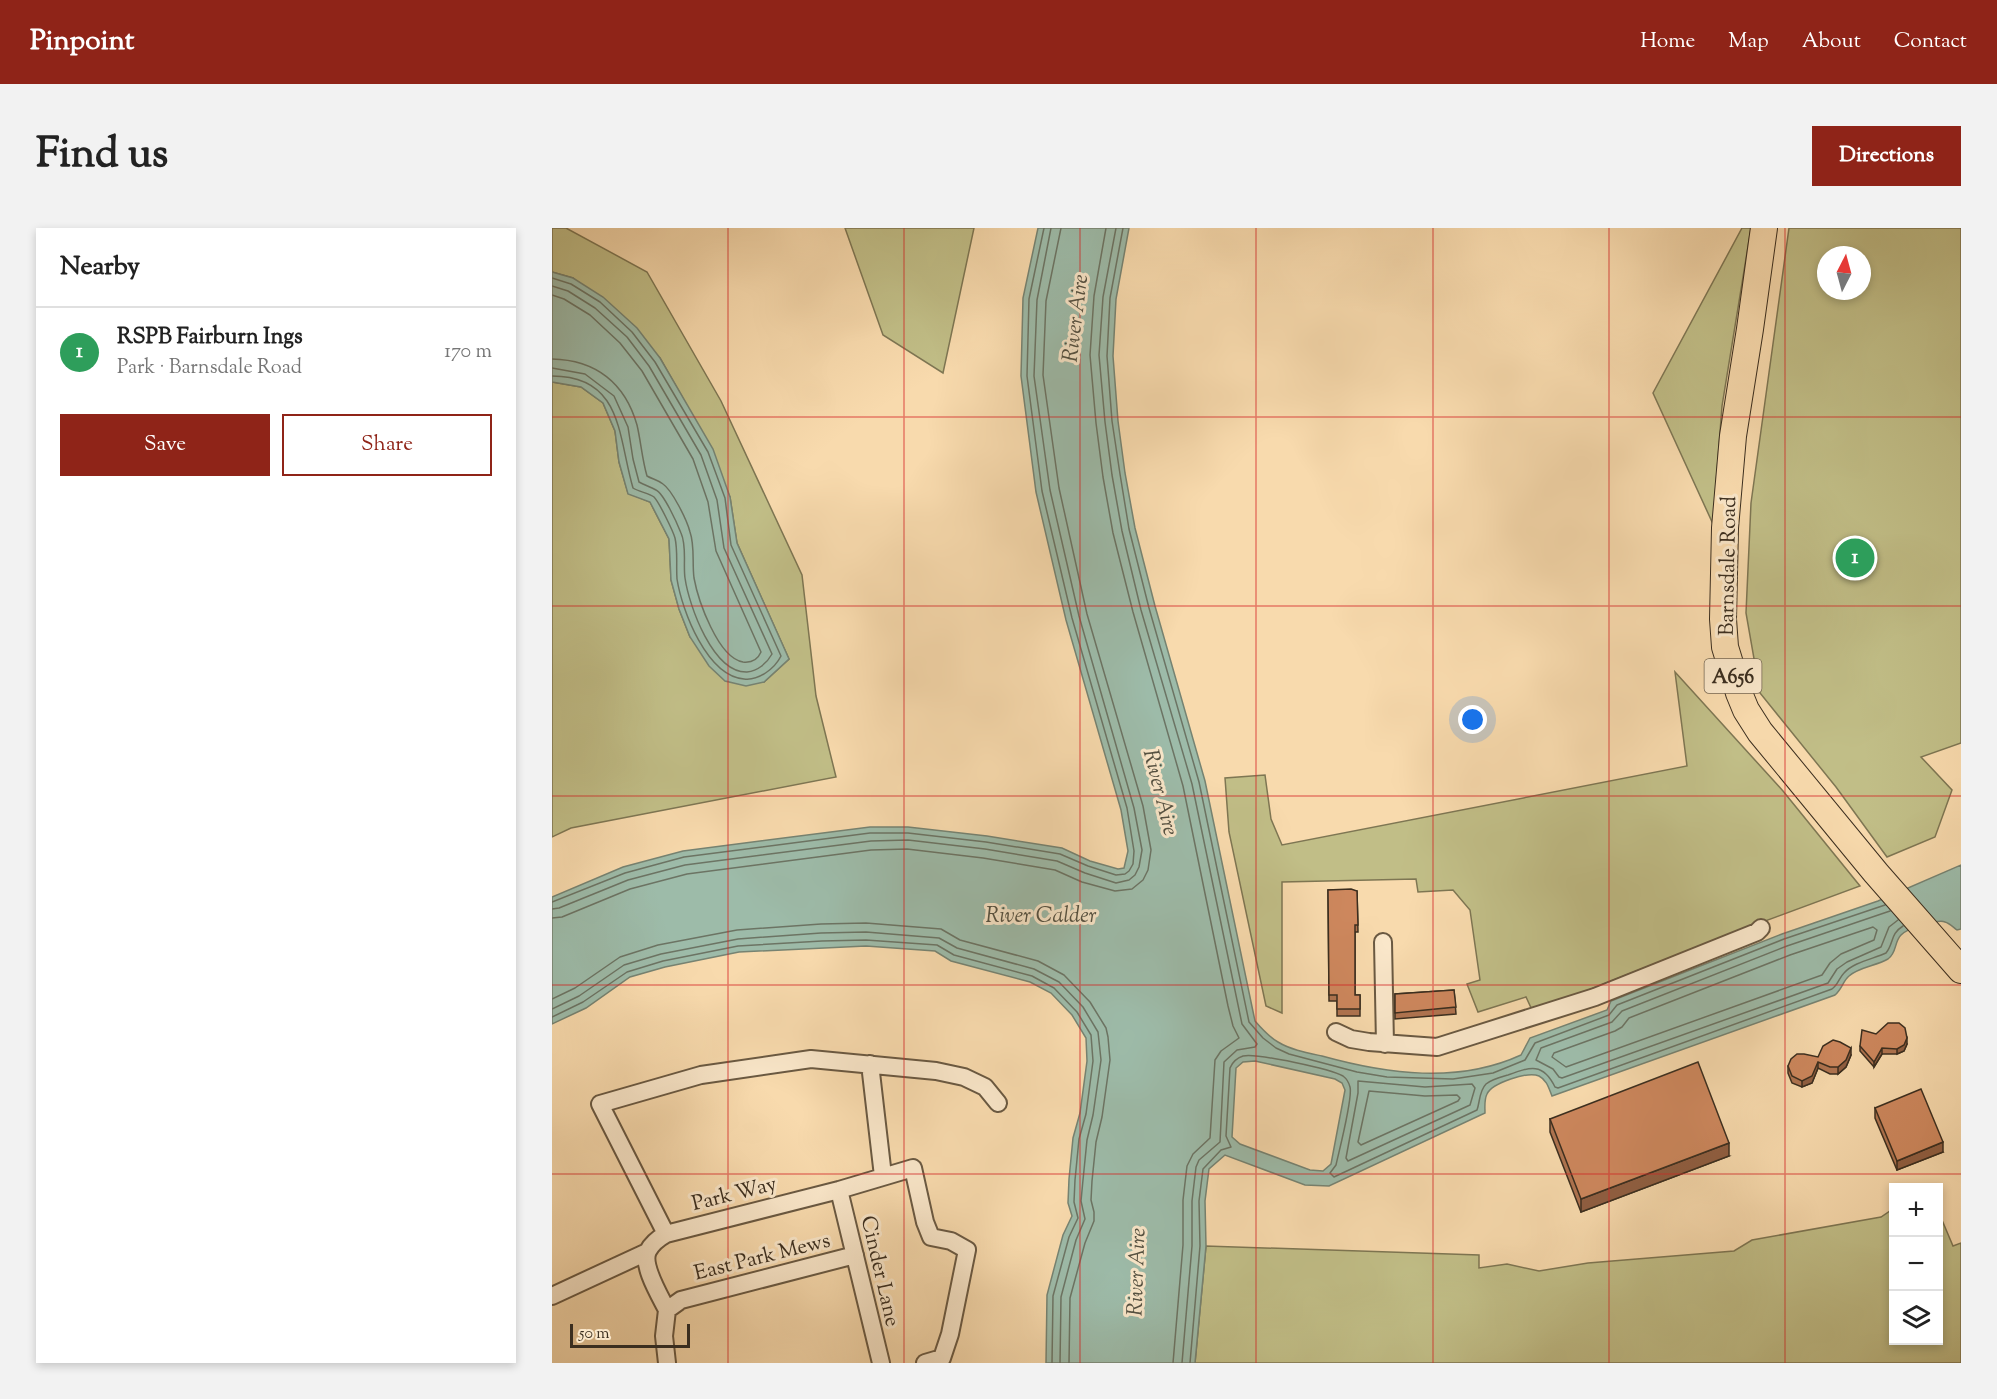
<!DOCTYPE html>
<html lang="en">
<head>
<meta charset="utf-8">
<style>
	:root { --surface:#fff; --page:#f2f2f2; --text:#222; --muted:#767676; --line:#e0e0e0; --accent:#8f2418 }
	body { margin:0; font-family:"Sorts Mill Goudy",serif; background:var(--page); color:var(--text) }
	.controls { position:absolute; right:18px; bottom:18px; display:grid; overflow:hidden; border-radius:0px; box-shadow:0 3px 9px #0003 }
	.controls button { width:54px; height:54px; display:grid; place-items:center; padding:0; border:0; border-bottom:2px solid var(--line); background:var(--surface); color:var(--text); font:30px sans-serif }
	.compass { position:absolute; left:1265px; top:18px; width:54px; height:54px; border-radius:50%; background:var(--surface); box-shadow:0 3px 9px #0003; rotate:6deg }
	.scale { position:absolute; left:18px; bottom:15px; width:120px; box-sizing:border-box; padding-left:6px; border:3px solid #3b2e1f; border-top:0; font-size:16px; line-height:21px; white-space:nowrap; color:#3b2e1f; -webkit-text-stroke:4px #fae7ca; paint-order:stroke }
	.you { position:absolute; left:921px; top:492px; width:21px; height:21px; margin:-15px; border:4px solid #fff; border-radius:50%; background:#1a73e8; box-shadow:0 0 0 9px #1a73e833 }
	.badge { display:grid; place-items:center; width:39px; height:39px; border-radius:50%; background:var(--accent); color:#fff; font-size:20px; font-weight:700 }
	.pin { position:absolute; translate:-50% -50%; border:3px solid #fff; box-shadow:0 2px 6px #0006 }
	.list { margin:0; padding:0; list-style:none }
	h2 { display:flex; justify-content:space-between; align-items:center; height:78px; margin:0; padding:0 24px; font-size:26px }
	h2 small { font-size:20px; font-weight:400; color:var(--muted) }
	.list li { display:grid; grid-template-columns:39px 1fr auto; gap:18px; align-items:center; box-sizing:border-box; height:90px; padding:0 24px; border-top:2px solid var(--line) }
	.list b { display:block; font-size:22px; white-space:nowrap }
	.list p { margin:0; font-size:20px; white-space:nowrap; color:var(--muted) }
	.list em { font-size:20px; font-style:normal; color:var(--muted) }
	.actions { display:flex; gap:12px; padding:18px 24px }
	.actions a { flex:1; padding:14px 0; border:2px solid var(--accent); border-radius:0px; text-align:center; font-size:21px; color:var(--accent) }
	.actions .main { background:var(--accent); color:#fff }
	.icon { flex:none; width:33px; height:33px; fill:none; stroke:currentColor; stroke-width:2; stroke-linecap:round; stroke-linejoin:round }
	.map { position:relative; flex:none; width:1409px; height:1135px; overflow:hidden; border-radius:0px }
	header { display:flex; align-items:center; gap:36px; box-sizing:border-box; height:84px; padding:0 30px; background:var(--accent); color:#fff }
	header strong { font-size:28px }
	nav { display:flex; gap:33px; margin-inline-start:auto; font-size:21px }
	.intro { display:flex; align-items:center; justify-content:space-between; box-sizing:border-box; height:144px; padding:0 36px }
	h1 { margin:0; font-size:42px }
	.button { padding:15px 27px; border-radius:0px; background:var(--accent); color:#fff; font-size:21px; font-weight:700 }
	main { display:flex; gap:36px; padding:0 36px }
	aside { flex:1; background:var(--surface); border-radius:0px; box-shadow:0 3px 9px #0003 }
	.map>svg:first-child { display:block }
	.green { fill:#c1be87; stroke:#7e7653; stroke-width:1.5; fill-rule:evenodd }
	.water { fill:#9dbba9; stroke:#768372; stroke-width:1.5; fill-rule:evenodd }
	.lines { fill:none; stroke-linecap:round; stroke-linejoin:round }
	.shore { stroke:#6c7464; stroke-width:1.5 }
	.minor-casing { stroke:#6a5942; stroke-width:20 }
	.primary-casing { stroke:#3b2e1f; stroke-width:28 }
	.minor { stroke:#fae7ca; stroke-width:16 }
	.primary { stroke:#f8daad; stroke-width:26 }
	.wall { fill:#b07450; stroke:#3b2e1f; stroke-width:1.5 }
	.shaded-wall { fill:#905e41; stroke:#3b2e1f; stroke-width:1.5 }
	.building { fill:#cd875d; stroke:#3b2e1f; stroke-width:1.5 }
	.grid { fill:none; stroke:#d62828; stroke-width:1.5; stroke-opacity:0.55 }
	.labels { text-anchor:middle; stroke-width:6; stroke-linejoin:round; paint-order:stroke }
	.shield { fill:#fae7ca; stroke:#746652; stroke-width:1.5 }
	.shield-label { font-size:20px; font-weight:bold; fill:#3b2e1f }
	.street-label { font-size:21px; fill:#3b2e1f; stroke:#fae7ca }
	.water-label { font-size:22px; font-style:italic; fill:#545142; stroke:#fae7ca }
</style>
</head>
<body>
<header>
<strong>Pinpoint</strong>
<nav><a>Home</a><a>Map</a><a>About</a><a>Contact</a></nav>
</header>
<div class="intro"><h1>Find us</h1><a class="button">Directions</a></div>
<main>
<aside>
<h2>Nearby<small></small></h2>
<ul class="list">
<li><span class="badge" style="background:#2e9e5b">1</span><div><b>RSPB Fairburn Ings</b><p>Park · Barnsdale Road</p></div><em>170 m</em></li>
</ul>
<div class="actions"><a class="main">Save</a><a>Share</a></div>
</aside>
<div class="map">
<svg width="1409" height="1135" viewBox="0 0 1409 1135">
	<rect width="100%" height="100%" fill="#f8daad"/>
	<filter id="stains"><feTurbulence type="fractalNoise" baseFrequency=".00333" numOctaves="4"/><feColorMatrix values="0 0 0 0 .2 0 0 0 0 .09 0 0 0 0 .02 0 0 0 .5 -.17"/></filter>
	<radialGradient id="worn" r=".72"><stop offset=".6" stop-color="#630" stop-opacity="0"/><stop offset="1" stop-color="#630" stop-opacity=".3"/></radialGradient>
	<path class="green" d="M 0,0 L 14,0 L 95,44 L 169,173 L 250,347 L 264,468 L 284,549 L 19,600 L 0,609 L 0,154 L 29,159 L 51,175 L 63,203 L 67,234 L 76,265 L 98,274 L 117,311 L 119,352 L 127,381 L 138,409 L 212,454 L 237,431 L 185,315 L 178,269 L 133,174 L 108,130 L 21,50 L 0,44 Z
		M 293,0 L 422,0 L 391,145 L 331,107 Z
		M 1190,0 L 1199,0 L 1170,178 L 1161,296 L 1101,165 Z
		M 1237,0 L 1409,0 L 1409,515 L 1369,529 L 1400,562 L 1383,609 L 1335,629 L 1284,559 L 1208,465 L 1194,385 L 1199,275 ZM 1274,27 L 1310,27 L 1310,63 L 1274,63 Z
		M 1123,444 L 1231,563 L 1308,658 L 1178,706 L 981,784 L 974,769 L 926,784 L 915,756 L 928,752 L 918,682 L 901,662 L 866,664 L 864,651 L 730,654 L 730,785 L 714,778 L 677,604 L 673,550 L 713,547 L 719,591 L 730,617 L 1135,538 Z
		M 1341,981 L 1342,1112 L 1386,1112 L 1387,985 L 1401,1018 L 1409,1015 L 1409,1135 L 643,1135 L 654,1018 L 927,1027 L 927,1040 L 955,1036 L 987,1043 L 1036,1035 L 1182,1023 L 1200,1012 L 1329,989 Z"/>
	<path class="water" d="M 486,0 L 577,0 L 564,71 L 561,128 L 566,193 L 573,245 L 583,300 L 603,378 L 653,553 L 703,793 C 710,801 717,809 726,814 C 739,822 756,825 770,828 C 835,846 906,856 969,827 L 978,810 L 1055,782 L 1059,773 L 1230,706 L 1326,673 L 1409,637 L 1409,701 L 1405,702 C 1401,699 1397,695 1393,694 C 1386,691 1354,701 1349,707 C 1342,714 1345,725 1336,731 C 1324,738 1307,739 1297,748 C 1291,753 1290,761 1283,767 L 1000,868 C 997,861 995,852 987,848 C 976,843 940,855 935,866 C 932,872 933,879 933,885 L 777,958 L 753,957 L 673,927 L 657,941 L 653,973 L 654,1018 L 643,1135 L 494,1135 L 495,1067 L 511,1007 L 520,988 L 516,975 L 517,951 L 521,910 L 528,885 L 535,833 L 534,810 L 520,787 L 499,765 L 478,754 L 399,733 L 383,723 L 314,718 L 187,724 L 113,739 L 78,749 L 34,780 L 0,796 L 0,669 L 71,639 L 131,623 L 318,599 L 356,599 L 435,608 L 510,620 L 538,633 L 566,641 L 572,640 L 576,623 L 569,582 L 514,392 L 484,264 L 469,148 L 471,70 ZM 703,833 L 783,851 L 790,855 L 793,862 L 779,936 L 771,943 L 758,942 L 688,916 L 680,909 L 684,840 L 691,834 Z
		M 0,44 L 21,50 L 51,69 L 85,100 L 108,130 L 161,221 L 178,269 L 185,315 L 237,431 L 212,454 L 194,458 L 173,453 L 157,438 L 138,409 L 127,381 L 119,352 L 117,311 L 98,274 L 76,266 L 67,234 L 63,203 L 51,175 L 29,159 L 0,154 Z"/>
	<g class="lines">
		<path class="shore" d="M 554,0 L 542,68 L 538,127 L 544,195 L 551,249 L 561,305 L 581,384 L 631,558 L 676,778 L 681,798 L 687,810 L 669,823 L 663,832 L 658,910 L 641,926 L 635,938 L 631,972 L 631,1017 L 621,1135
			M 564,0 L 551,69 L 547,127 L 553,194 L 560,247 L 570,303 L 589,382 L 640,556 L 690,796 L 705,816 L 703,819 L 685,822 L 672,834 L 668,914 L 647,932 L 644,939 L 640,973 L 640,1018 L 630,1135
			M 571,0 L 558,70 L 555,128 L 560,193 L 568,246 L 577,301 L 597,380 L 647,554 L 697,794 L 711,810 L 724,820 L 737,826 L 805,844 L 835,849 L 901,851 L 941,845 L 973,832 L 983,815 L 1057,787 L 1065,777 L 1232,711 L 1333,677
			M 0,50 L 19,56 L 48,74 L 80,104 L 103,134 L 156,224 L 173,270 L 179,317 L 229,428 C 223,440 207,453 192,451 C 155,448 130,383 125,351 C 124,338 126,323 123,310 C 121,303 107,274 102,269 C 97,265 87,264 81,260 C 66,209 71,148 0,148
			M 0,58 L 16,63 L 43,80 L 75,109 L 97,138 L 149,227 L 165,272 L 172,320 L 220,426 C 215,435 206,443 195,444 C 161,445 137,378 133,350 C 131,336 135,318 129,305 C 125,295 112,266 104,262 C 99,259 92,257 87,254 L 81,231 L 76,199 L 62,168 L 33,146 L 0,140
			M 0,67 L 12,71 L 38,87 L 68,115 L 90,143 L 141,231 L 156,274 L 164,323 L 209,424 C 206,431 200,435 191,434 C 166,430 146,372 142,350 C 140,335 143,318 138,304 C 135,292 120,262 111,256 C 106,252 100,251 95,248 C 90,231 89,214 85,197 C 73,155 44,132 0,131
			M 0,674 L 73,645 L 132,629 L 318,605 L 356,605 L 434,614 L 508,626 L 536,638 L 564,647 L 573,646 L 577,643 L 581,636 L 582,623 L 575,580 L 520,390 L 490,263 L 475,148 L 477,71 L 492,0
			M 0,681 L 7,680 L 76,652 L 133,637 L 319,613 L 356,612 L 433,621 L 505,633 L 533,645 L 564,655 L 577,652 L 583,647 L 587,639 L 590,622 L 582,580 L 527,388 L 498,262 L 482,148 L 485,72 L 499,0
			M 1338,683 L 1235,718 L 1070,783 L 1060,794 L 989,820 L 984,832 L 1001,841 L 1007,849 L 1010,850 L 1276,755 L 1285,741 L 1295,734 L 1329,719 L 1337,699 L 1346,692
			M 0,690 L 10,689 L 78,661 L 135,646 L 319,622 L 355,621 L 431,630 L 503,642 L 530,654 L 563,663 L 580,661 L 591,652 L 596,642 L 599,622 L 591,578 L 535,386 L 507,260 L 491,147 L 494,73 L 509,0
			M 1321,699 L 1325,702 L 1322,712 L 1289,726 L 1278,735 L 1270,747 L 1014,839 L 1000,829 L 1002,825 L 1063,803 L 1070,799 L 1077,790 L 1238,727 Z
			M 0,771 L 23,760 L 68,729 L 106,717 L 185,702 L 269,696 L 314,695 L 389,701 L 408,712 L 486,733 L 512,747 L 538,774 L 554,800 L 556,809 L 558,832 L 550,889 L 544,914 L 540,953 L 539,972 L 542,984 L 542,993 L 533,1015 L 518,1070 L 517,1135
			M 0,781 L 27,768 L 72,737 L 109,726 L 186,711 L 269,705 L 314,704 L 387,710 L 405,720 L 482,741 L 507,754 L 531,779 L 546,804 L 549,832 L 541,887 L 535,912 L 531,952 L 529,973 L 533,991 L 524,1012 L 509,1069 L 508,1135
			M 0,789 L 31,774 L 75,744 L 111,733 L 186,718 L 270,713 L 314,712 L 385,717 L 402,727 L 480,748 L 502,760 L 525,784 L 539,807 L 541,833 L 534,886 L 527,911 L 523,952 L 522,974 L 526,990 L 517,1009 L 501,1068 L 500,1135
			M 806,853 L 873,859 L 920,856 L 923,860 L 918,877 L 796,933 L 794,930 L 806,865 Z
			M 817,863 L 873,868 L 905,867 L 908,870 L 906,873 L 809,917 L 806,914 Z
			M 638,1135 L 648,1018 L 647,973 L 651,941 L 669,922 L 679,919 L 674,908 L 678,840 C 680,835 685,830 691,828 C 705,825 779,841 791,848 C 795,851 797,855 798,859 C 801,870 787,923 784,937 L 778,945 L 782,949 L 925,882 C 928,874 927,863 934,856 C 940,851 949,849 956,847 C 978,839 991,834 1003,859 L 1006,860 L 1280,761 C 1286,757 1287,750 1292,745 C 1302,734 1321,731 1334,725 C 1342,715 1338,706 1351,698"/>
		<defs>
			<path id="minor" d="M 831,714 L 833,816
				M 784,804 L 799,811 L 817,814 L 885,819 L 1043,769 L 1205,704 L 1209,700
				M 318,836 L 331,948
				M 287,962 L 329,1135
				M 114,1006 L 48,876 L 149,847 L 259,831 L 384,843 L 412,849 L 433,859 L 446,875
				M 0,1068 L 95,1024
				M 115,1082 C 108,1068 89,1037 96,1023 C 100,1015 107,1010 114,1006 L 287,962 L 361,940 L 373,994 L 379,1009 L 399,1013 L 415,1022 L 398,1106 L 390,1130 L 373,1135
				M 115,1135 L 112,1108 L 115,1082 L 129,1072 L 303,1027"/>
			<path id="primary" d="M 1212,0 L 1198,101 L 1181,208 L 1173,300 L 1171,391 L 1173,419 L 1187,465 L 1194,482 L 1208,504 L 1324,645 L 1409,742"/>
		</defs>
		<use href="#minor" class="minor-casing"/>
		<use href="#primary" class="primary-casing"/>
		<use href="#minor" class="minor"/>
		<use href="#primary" class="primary"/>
	</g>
	<path class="wall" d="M 776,662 L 805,663 L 806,704 L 803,704 L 803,767 L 808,767 L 808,788 L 785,788 L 785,773 L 777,773 Z
		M 902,762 L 904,786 L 843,791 L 843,766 Z
		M 1324,806 L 1355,816 L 1352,823 L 1345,826 L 1330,826 L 1322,839 L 1308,823 L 1308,818 Z
		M 1299,827 L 1294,839 L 1286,846 L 1278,846 L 1266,840 L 1260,855 L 1250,859 L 1240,855 L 1236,845 L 1236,838 L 1266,829 Z
		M 1323,880 L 1391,924 L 1345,942 L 1323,890 Z
		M 998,891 L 1177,928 L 1029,984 L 998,904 Z"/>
	<path class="shaded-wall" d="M 1355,810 L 1355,816 L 1352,823 L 1345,826 L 1345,821 Z
		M 1299,820 L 1299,827 L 1294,839 L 1286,846 L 1286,839 Z
		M 1330,820 L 1330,826 L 1322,839 L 1322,834 Z
		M 1266,834 L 1266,840 L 1260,855 L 1250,859 L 1250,853 Z
		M 1391,914 L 1391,924 L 1345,942 L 1345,933 Z
		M 1177,915 L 1177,928 L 1029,984 L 1029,971 Z"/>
	<path class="building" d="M 799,661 L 805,663 L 806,697 L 803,697 L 803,767 L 808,767 L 808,781 L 785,781 L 785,767 L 777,767 L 776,662 Z
		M 902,762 L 904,779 L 843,785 L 843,766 Z
		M 1336,795 L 1347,795 L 1353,800 L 1355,810 L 1352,817 L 1345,821 L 1330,820 L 1322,834 L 1308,818 L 1310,802 L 1324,806 Z
		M 1281,812 L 1288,814 L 1299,820 L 1294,832 L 1286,839 L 1278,839 L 1266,834 L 1260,848 L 1250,853 L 1240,848 L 1236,838 L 1239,831 L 1245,826 L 1252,826 L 1266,829 L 1271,818 Z
		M 1146,834 L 1177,915 L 1029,971 L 998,891 Z
		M 1369,861 L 1391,914 L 1345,933 L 1323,880 Z"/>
	<path class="grid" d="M 176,0 L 176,1135M 352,0 L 352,1135M 528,0 L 528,1135M 704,0 L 704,1135M 881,0 L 881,1135M 1057,0 L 1057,1135M 1233,0 L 1233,1135M 0,189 L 1409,189M 0,378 L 1409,378M 0,568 L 1409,568M 0,757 L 1409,757M 0,946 L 1409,946"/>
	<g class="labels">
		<rect class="shield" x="1152.5" y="431" width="57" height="34" rx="4.5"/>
		<g class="shield-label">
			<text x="1181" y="455">A656</text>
		</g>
		<g class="street-label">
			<text transform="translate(1175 338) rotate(-89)" y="7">Barnsdale Road</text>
			<text transform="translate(182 965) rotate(-14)" y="7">Park Way</text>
			<text transform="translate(210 1028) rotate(-14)" y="7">East Park Mews</text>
			<text transform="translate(329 1043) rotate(77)" y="7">Cinder Lane</text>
		</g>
		<g class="water-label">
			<text transform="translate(522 90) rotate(-83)" y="8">River Aire</text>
			<text transform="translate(610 564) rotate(76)" y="8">River Aire</text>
			<text x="489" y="694">River Calder</text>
			<text transform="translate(583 1044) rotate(-88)" y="8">River Aire</text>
		</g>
	</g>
	<rect width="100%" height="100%" filter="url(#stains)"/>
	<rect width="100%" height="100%" fill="url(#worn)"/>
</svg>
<div class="controls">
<button>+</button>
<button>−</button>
<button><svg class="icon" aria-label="layers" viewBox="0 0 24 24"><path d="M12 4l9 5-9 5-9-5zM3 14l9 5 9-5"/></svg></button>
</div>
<svg class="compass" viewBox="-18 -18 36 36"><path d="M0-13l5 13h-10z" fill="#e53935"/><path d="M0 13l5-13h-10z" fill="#767676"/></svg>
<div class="scale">50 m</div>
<div class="you"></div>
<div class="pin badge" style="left:1303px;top:330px;background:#2e9e5b">1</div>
</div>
</main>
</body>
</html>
